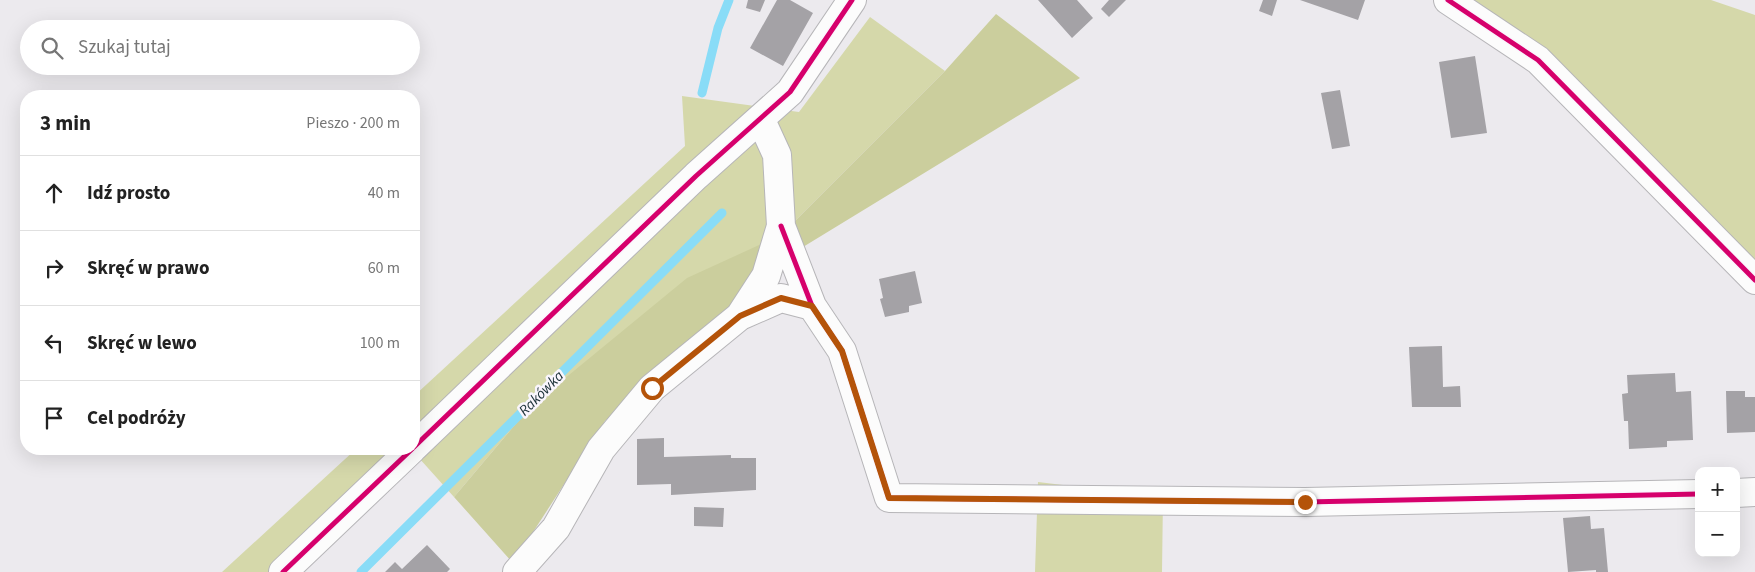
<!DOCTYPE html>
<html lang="pl">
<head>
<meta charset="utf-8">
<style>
	:root { --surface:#fff; --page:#f2f2f2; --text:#222; --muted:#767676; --line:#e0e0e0 }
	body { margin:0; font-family:"Source Sans 3",sans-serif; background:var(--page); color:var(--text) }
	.controls { position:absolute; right:15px; bottom:15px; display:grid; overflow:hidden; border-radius:10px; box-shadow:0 5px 20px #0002 }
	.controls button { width:45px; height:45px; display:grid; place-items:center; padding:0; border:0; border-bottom:1px solid var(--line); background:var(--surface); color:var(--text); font:25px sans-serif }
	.stop { position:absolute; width:15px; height:15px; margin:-11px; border:4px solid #b45309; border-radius:50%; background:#fff }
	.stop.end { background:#b45309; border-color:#fff; box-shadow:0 1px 5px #0008 }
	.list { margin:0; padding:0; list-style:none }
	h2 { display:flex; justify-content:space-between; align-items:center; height:65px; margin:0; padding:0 20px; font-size:21px }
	h2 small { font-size:16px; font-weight:400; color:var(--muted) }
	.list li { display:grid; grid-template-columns:32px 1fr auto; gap:15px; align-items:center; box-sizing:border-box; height:75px; padding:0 20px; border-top:1px solid var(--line) }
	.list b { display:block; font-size:19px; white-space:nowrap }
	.list em { font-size:16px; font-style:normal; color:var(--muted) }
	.icon { flex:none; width:28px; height:28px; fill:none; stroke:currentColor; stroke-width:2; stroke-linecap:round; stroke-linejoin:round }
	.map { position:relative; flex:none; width:1755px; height:572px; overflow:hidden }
	.search { position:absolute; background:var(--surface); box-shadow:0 5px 20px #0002; left:20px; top:20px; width:400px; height:55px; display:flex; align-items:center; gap:12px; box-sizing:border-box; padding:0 18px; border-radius:28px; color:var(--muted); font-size:19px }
	.panel { position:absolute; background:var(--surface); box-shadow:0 5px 20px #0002; left:20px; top:90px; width:400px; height:365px; border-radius:20px }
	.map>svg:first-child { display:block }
	.green { fill:#d5d8aa }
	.forest { fill:#cbce9d }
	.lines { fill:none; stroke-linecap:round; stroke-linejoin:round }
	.stream { stroke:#89dcf7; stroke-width:9 }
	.building { fill:#a4a2a6 }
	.street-casing { stroke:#b6b5b8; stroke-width:30 }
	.street { stroke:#fcfcfc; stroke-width:28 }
	.cycleway-casing { stroke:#faf6fd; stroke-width:8 }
	.cycleway { stroke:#d6006c; stroke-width:5 }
	.route { stroke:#b45309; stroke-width:6 }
	.labels { text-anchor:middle; stroke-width:5; stroke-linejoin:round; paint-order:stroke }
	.water-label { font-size:15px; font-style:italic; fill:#1c3138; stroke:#faf6fd }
</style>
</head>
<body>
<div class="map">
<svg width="1755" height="572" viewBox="0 0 1755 572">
	<rect width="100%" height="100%" fill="#eceaee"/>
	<path class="green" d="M 1453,0 L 1711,0 L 1755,15 L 1755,286 L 1557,87 Z
		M 870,17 L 945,71 L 781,235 L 530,407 L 454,497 L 419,458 L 298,572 L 222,572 L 356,449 L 414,449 L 414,396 L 685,146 L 682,96 L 799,112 Z
		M 1038,482 L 1163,497 L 1162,572 L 1035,572 Z"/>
	<path class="forest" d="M 996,14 L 1080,78 L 803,247 L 605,421 L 513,563 L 454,497 L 530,407 L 687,278 L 781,235 L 945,71 Z"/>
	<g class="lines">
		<path class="stream" d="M 702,93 L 718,28 L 729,0
			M 361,572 L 722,213"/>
	</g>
	<path class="building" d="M 748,0 L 765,0 L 760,12 L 746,8 Z
		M 777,0 L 790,0 L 813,13 L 783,66 L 750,48 Z
		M 1038,0 L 1077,0 L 1093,18 L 1072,38 Z
		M 1109,0 L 1126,0 L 1109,17 L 1101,9 Z
		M 1263,0 L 1277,0 L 1272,16 L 1259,11 Z
		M 1300,0 L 1365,0 L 1358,20 Z
		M 1475,56 L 1487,133 L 1451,138 L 1439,62 Z
		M 1340,90 L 1350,146 L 1332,149 L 1321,93 Z
		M 915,271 L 922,303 L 909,306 L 909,312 L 885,317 L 880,299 L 883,298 L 879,279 Z
		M 1442,346 L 1443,387 L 1460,386 L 1461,407 L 1412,407 L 1409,347 Z
		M 1675,373 L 1676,392 L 1691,391 L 1693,440 L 1667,441 L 1667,447 L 1629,449 L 1628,421 L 1624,421 L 1622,394 L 1628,393 L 1627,375 Z
		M 1726,391 L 1745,391 L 1745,397 L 1755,397 L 1755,432 L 1727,433 Z
		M 664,438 L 664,457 L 731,455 L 731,458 L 756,458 L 756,490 L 671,495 L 671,484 L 637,485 L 637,439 Z
		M 694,507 L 724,508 L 723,527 L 694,526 Z
		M 1590,516 L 1591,529 L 1604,528 L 1608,572 L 1596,572 L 1596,570 L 1568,572 L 1563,518 Z
		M 427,545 L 450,569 L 447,572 L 385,572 L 395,562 L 402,569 Z"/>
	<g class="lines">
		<defs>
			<path id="street" d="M 1448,0 L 1538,60 L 1755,280
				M 781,226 L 812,306 L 842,351 L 889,498 L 1305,502 L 1699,494
				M 740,316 L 781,298 L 812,306
				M 414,447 L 696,176 L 790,92 L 852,0
				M 1736,493 L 1755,492
				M 283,572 L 412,449
				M 517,572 L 556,528 L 601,449 L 652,388 L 740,316 L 766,276 L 781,226 L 777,155 L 761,120"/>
		</defs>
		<use href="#street" class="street-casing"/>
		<use href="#street" class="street"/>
		<defs>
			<path id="cycleway" d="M 1448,0 L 1538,60 L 1755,280
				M 781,226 L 812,306 L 842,351 L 889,498 L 1305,502 L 1699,494
				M 414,447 L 696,176 L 790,92 L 852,0
				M 283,572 L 412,449"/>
		</defs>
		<use href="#cycleway" class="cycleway-casing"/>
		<use href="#cycleway" class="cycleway"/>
	</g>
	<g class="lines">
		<path class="route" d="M 652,388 L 740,316 L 781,298 L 812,306 L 842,351 L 889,498 L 1305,502"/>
	</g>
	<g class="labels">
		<g class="water-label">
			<text transform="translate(541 393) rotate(-45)" y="5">Rakówka</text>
		</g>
	</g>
</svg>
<div class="controls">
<button>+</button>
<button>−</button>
</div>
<div class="stop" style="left:652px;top:388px"></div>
<div class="stop end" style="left:1305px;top:502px"></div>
<div class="search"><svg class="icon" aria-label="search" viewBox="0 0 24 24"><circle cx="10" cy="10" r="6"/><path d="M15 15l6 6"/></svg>Szukaj tutaj</div>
<section class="panel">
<h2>3 min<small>Pieszo · 200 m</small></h2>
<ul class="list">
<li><svg class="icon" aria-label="ahead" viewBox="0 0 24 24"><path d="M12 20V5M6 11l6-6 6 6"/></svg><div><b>Idź prosto</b></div><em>40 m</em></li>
<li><svg class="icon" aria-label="right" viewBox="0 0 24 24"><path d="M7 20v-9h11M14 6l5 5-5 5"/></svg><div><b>Skręć w prawo</b></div><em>60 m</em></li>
<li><svg class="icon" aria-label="left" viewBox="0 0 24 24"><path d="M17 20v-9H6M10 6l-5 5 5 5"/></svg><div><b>Skręć w lewo</b></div><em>100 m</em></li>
<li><svg class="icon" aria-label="arrive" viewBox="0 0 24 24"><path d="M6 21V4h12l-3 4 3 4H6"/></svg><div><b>Cel podróży</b></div></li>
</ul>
</section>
</div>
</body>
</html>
